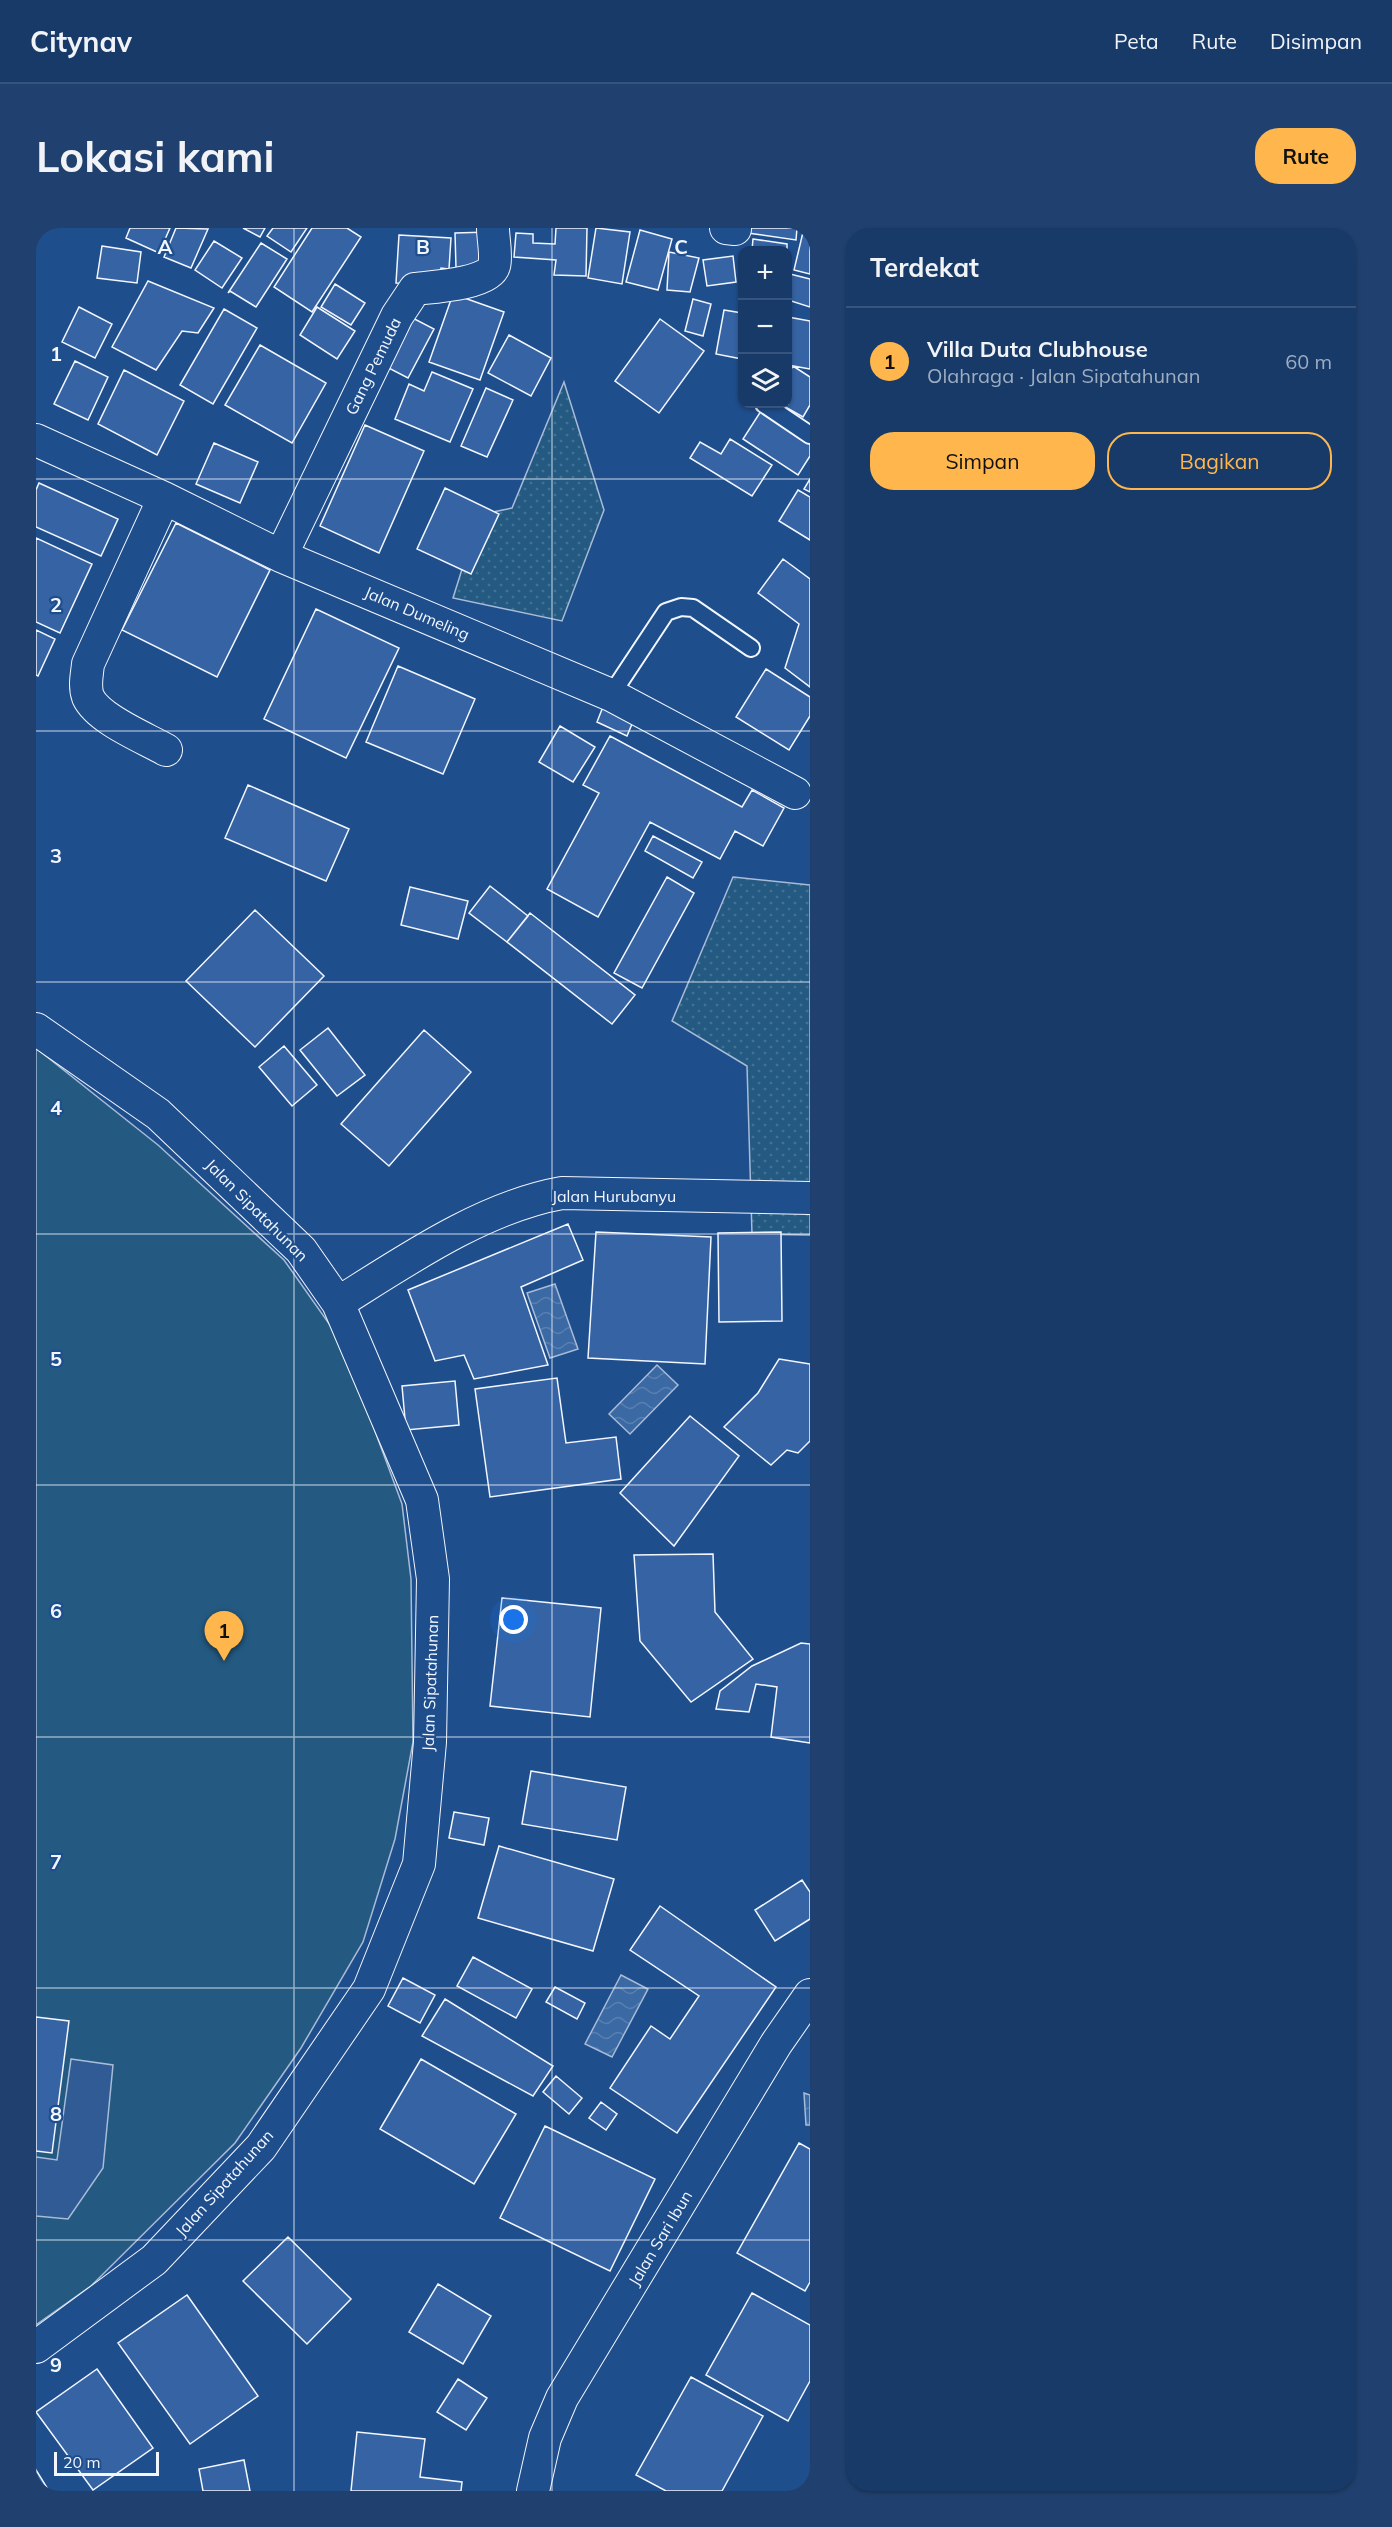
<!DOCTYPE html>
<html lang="id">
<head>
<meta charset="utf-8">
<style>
	:root { --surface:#173a69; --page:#20416f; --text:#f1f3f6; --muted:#9eadc0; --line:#36547d; --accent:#ffb74d }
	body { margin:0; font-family:Mulish,sans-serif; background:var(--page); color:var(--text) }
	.controls { position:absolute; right:18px; top:18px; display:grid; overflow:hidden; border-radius:12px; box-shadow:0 2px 4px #0004 }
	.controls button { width:54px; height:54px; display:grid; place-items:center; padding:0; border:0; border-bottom:2px solid var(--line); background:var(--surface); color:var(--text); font:30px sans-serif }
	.scale { position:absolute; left:18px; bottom:15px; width:105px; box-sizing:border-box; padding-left:6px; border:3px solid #f2f6ff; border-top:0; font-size:16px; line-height:21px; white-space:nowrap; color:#f2f6ff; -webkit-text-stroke:4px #1f4e8c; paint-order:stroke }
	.you { position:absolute; left:478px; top:1392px; width:21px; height:21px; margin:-15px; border:4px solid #fff; border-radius:50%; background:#1a73e8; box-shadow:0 0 0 9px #1a73e833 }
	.badge { display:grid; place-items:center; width:39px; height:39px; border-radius:50%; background:var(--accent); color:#111; font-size:20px; font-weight:700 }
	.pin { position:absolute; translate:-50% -50px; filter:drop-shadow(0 2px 3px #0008) }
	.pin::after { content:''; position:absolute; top:32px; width:21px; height:18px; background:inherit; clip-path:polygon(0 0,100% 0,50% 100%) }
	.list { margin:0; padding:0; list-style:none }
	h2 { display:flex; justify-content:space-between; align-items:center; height:78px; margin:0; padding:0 24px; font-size:26px }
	h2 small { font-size:20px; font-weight:400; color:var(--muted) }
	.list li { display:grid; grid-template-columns:39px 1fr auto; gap:18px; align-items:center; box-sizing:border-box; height:108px; padding:0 24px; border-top:2px solid var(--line) }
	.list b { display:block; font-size:22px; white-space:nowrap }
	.list p { margin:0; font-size:20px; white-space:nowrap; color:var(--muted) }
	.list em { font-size:20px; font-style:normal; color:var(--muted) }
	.actions { display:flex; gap:12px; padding:18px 24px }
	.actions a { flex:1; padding:14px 0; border:2px solid var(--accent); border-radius:24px; text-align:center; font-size:21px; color:var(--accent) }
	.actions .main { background:var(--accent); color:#111 }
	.icon { flex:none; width:33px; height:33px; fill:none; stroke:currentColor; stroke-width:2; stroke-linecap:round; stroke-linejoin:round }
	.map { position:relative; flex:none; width:774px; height:2263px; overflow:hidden; border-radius:24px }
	header { display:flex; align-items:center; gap:36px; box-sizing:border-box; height:84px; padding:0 30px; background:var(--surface); border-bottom:2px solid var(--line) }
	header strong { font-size:28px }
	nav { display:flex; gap:33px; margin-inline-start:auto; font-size:21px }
	.intro { display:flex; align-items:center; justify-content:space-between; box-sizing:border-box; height:144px; padding:0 36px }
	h1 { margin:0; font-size:42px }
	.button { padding:15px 27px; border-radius:24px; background:var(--accent); color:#111; font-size:21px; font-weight:700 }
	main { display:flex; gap:36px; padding:0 36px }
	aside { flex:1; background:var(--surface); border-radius:24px; box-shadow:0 2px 4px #0004 }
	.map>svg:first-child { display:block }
	.grass { fill:url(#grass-dots); stroke:#a8bbd7; stroke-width:1.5 }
	.pitch { fill:#245a82; stroke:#a8bbd7; stroke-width:1.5 }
	.parking { fill:#305b95; stroke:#a8bbd7; stroke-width:1.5 }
	.water { fill:url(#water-waves); stroke:#a8bbd7; stroke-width:1.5 }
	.building { fill:#3563a3; stroke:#f2f6ff; stroke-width:1.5 }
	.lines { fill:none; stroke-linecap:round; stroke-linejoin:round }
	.service-casing { stroke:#f2f6ff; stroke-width:20 }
	.minor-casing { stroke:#f2f6ff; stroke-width:34 }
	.service { stroke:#1f4e8c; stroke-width:16 }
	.minor { stroke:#1f4e8c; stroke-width:32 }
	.grid { fill:none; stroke:#f2f6ff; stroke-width:1.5; stroke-opacity:0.55 }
	.labels { text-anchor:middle; stroke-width:4.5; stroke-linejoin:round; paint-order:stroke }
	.street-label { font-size:16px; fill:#f2f6ff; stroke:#1f4e8c }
	.grid-label { font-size:20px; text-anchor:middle; font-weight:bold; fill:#f2f6ff; stroke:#1f4e8c; stroke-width:4.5; stroke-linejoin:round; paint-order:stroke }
</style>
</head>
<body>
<header>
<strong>Citynav</strong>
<nav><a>Peta</a><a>Rute</a><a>Disimpan</a></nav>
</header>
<div class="intro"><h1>Lokasi kami</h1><a class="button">Rute</a></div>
<main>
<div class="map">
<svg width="774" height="2263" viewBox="0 0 774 2263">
	<defs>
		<pattern id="grass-dots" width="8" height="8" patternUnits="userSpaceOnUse" patternTransform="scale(1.5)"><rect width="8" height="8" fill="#245a82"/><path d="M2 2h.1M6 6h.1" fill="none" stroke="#447295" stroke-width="1.8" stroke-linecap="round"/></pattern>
		<pattern id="water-waves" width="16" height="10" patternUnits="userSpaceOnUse" patternTransform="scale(1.5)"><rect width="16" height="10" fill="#3b69a3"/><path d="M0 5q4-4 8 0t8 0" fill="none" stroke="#587fb1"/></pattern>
	</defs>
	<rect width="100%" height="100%" fill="#1f4e8c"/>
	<path class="grass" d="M 528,154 L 568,282 L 526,393 L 417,370 L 443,287 L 476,280 Z
		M 697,649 L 774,657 L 774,1007 L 716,1006 L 711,838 L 636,793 Z"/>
	<path class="pitch" d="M 0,820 L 122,917 L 248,1032 L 306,1114 L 366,1276 L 375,1351 L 377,1514 L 359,1611 L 327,1714 L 265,1820 L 199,1915 L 55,2058 L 0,2097 Z"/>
	<path class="parking" d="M 35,1831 L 77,1837 L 67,1940 L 32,1991 L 0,1988 L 0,1929 L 21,1932 Z"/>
	<path class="water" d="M 519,1056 L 542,1121 L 514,1130 L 491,1065 Z
		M 621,1137 L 642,1157 L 594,1206 L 573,1186 Z
		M 585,1747 L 612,1761 L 576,1829 L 549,1816 Z
		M 768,1865 L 774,1867 L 774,1897 L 770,1897 Z"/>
	<path class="building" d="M 94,0 L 134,0 L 123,25 L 90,10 Z
		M 140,0 L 172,1 L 155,40 L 128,29 Z
		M 207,0 L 229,0 L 224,9 Z
		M 237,0 L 271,0 L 255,24 L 231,8 Z
		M 276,0 L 311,0 L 325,9 L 276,84 L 238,59 Z
		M 520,0 L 551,0 L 550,48 L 518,47 L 520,32 L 478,29 L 480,5 L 497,6 L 497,15 L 519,16 Z
		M 560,0 L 594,4 L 586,56 L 552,50 Z
		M 713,0 L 761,0 L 760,12 L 712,5 Z
		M 768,0 L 774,1 L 774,46 L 758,42 Z
		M 604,2 L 636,11 L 622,62 L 590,54 Z
		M 454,4 L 455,39 L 420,40 L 419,5 Z
		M 363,7 L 415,10 L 413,41 L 405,40 L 404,49 L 387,56 L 360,55 Z
		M 717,11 L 751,16 L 751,22 L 716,22 Z
		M 178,13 L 206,30 L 186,60 L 159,42 Z
		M 225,15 L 251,31 L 220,79 L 194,63 L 192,65 Z
		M 66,18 L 105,24 L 101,55 L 61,50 Z
		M 633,24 L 663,30 L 654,64 L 631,62 Z
		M 697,28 L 700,54 L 671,58 L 667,32 Z
		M 754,46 L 774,51 L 774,79 L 752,72 L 752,55 Z
		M 112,53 L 178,80 L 162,105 L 146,103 L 120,142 L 76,119 Z
		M 299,56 L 329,75 L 315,97 L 285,79 Z
		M 417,66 L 468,84 L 444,152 L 393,134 Z
		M 657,71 L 675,76 L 667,108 L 649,103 Z
		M 43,79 L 76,96 L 59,130 L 26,114 Z
		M 281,79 L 319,103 L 301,131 L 264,107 Z
		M 188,81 L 221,100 L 177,176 L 144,157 Z
		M 688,82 L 706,85 L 706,131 L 680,126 Z
		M 365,84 L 398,101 L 372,150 L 339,133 Z
		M 752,89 L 774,93 L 774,141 L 752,137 Z
		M 624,91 L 668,123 L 623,185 L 579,153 Z
		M 473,107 L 515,130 L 495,168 L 452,145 Z
		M 224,117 L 290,155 L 256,215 L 189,177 Z
		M 39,133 L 72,149 L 52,192 L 18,176 Z
		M 757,138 L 774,149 L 774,177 L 767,189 L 744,176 L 752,176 L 752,146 Z
		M 88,142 L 148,173 L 121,227 L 62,196 Z
		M 396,144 L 437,161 L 414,214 L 359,191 L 373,156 L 388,163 Z
		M 450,160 L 477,172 L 451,229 L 425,218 Z
		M 725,183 L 774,215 L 774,228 L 762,247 L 707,211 Z
		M 329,197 L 388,223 L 343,325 L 284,298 Z
		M 694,211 L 736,237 L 716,268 L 654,230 L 664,214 L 685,226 Z
		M 178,215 L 222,234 L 204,275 L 160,256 Z
		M 774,251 L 774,264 L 768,261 Z
		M 3,255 L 82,291 L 65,328 L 0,299 L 0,262 Z
		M 409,260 L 463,286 L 435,346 L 381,321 Z
		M 762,262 L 774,269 L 774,312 L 743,293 Z
		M 140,295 L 234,342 L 181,449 L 86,402 Z
		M 0,310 L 56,336 L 24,405 L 0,394 Z
		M 747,331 L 774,351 L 774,459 L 749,440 L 763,396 L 722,365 Z
		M 280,381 L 363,420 L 310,530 L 228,491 Z
		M 0,402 L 19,411 L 2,448 L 0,447 Z
		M 362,438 L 439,471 L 407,546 L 330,514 Z
		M 730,441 L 774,469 L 774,488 L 753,522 L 700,489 Z
		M 570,471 L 601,484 L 591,508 L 561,494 Z
		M 524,498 L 559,519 L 537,554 L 503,534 Z
		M 574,508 L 706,579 L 716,562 L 748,580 L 727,618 L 699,603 L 684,631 L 614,594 L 562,689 L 511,661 L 563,565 L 547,557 Z
		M 212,557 L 313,601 L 290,653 L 189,610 Z
		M 617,608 L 666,634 L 657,650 L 609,623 Z
		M 631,649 L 658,665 L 606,760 L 578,745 Z
		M 454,658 L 492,688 L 471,714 L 433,685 Z
		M 374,659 L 432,673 L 422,711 L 365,697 Z
		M 219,682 L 288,748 L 219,819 L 150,753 Z
		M 494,685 L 599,767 L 576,796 L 471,714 Z
		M 292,800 L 329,847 L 301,868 L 264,822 Z
		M 388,802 L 435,844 L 353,938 L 305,896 Z
		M 248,818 L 281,857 L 256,878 L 223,839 Z
		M 532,996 L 547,1032 L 485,1059 L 512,1137 L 438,1151 L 428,1127 L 399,1133 L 372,1062 Z
		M 560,1004 L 675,1009 L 669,1136 L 552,1130 Z
		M 745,1004 L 746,1093 L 683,1094 L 682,1005 Z
		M 743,1131 L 774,1136 L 774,1213 L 762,1225 L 751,1222 L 735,1237 L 688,1199 L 722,1165 Z
		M 521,1150 L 530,1215 L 580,1209 L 585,1251 L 454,1269 L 439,1161 Z
		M 419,1153 L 423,1197 L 370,1202 L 366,1158 Z
		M 654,1188 L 703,1228 L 638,1318 L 584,1265 Z
		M 677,1326 L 679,1384 L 717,1431 L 655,1474 L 604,1413 L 598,1327 Z
		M 466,1370 L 565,1380 L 554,1489 L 454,1478 Z
		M 765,1415 L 774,1416 L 774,1515 L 735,1509 L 741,1459 L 720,1456 L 713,1484 L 680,1481 L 684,1463 L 716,1438 Z
		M 495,1543 L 590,1559 L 581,1612 L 486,1596 Z
		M 418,1584 L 453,1590 L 448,1617 L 413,1610 Z
		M 463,1618 L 578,1651 L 557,1723 L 442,1690 Z
		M 766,1652 L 774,1664 L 774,1691 L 739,1713 L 719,1682 Z
		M 624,1678 L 740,1759 L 641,1905 L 574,1860 L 615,1798 L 634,1811 L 663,1768 L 594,1722 Z
		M 437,1729 L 496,1761 L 480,1790 L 421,1758 Z
		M 367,1750 L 399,1767 L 384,1795 L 352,1778 Z
		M 519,1759 L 549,1775 L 541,1791 L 510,1774 Z
		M 409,1771 L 517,1838 L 497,1868 L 386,1808 Z
		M 0,1789 L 33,1793 L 16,1925 L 0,1923 Z
		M 385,1831 L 480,1886 L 438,1956 L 344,1901 Z
		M 520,1848 L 546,1870 L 533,1886 L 507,1864 Z
		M 565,1874 L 581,1886 L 570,1902 L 553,1890 Z
		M 509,1898 L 619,1951 L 574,2043 L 464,1990 Z
		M 763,1915 L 774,1921 L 774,2054 L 769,2063 L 701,2025 Z
		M 252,2009 L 315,2071 L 271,2116 L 207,2053 Z
		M 402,2056 L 455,2088 L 427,2136 L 373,2104 Z
		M 716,2065 L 774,2097 L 774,2153 L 752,2193 L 670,2147 Z
		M 151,2067 L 222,2168 L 154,2216 L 82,2115 Z
		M 61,2141 L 117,2220 L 57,2262 L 0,2184 Z
		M 655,2149 L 727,2188 L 686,2263 L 630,2263 L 600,2247 Z
		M 422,2151 L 451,2170 L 430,2202 L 401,2184 Z
		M 321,2204 L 389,2211 L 384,2249 L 426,2254 L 425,2263 L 315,2263 Z
		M 208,2232 L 214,2263 L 167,2263 L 163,2241 Z
		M 0,2242 L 13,2263 L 0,2263 Z"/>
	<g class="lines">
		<defs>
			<path id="service" d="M 728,176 L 774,207
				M 575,467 L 630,384 L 645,379 L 657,380 L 715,420"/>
			<path id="minor" d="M 690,0 L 699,1
				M 0,212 L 128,270 L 245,328 L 575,467 L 759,565
				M 128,270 L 52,436 C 51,447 48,458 52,469 C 62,491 109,510 130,522
				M 245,328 L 361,88 L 379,61 C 396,59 453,56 458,38 C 461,28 457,11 457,0
				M 0,801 L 122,886 L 265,1022 L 302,1075 L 386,1272 L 397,1351 L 394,1514 L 383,1636 L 333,1761 L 225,1919 L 118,2032 L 0,2119
				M 302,1075 C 369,1033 447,979 526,965 L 774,970
				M 497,2263 L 509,2210 L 526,2170 L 740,1816 L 774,1767"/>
		</defs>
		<use href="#service" class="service-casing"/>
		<use href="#minor" class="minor-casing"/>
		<use href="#service" class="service"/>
		<use href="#minor" class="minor"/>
	</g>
	<path class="grid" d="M 258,0 L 258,2263M 516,0 L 516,2263M 0,251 L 774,251M 0,503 L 774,503M 0,754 L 774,754M 0,1006 L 774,1006M 0,1257 L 774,1257M 0,1509 L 774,1509M 0,1760 L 774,1760M 0,2012 L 774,2012"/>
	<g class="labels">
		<g class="street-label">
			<text transform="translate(337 138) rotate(-64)" y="6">Gang Pemuda</text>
			<text transform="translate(381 385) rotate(23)" y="6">Jalan Dumeling</text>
			<text x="578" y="974">Jalan Hurubanyu</text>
			<text transform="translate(221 982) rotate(45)" y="6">Jalan Sipatahunan</text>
			<text transform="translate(394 1455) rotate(-88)" y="6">Jalan Sipatahunan</text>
			<text transform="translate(188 1955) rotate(-48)" y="6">Jalan Sipatahunan</text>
			<text transform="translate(624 2010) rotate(-59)" y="6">Jalan Sari Ibun</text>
		</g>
	</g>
	<g class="grid-label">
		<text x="129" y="26">A</text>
		<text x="387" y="26">B</text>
		<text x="645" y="26">C</text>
		<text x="20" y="133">1</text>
		<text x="20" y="384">2</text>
		<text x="20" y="635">3</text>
		<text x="20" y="887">4</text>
		<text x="20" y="1138">5</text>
		<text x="20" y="1390">6</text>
		<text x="20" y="1641">7</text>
		<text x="20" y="1893">8</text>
		<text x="20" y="2144">9</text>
	</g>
</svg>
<div class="controls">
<button>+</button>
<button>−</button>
<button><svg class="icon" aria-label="layers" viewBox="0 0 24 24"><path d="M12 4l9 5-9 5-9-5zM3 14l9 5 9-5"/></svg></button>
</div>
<div class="scale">20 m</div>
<div class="you"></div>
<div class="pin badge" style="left:188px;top:1433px">1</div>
</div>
<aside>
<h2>Terdekat<small></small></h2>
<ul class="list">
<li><span class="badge">1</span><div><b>Villa Duta Clubhouse</b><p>Olahraga · Jalan Sipatahunan</p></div><em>60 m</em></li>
</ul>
<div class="actions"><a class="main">Simpan</a><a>Bagikan</a></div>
</aside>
</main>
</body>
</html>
